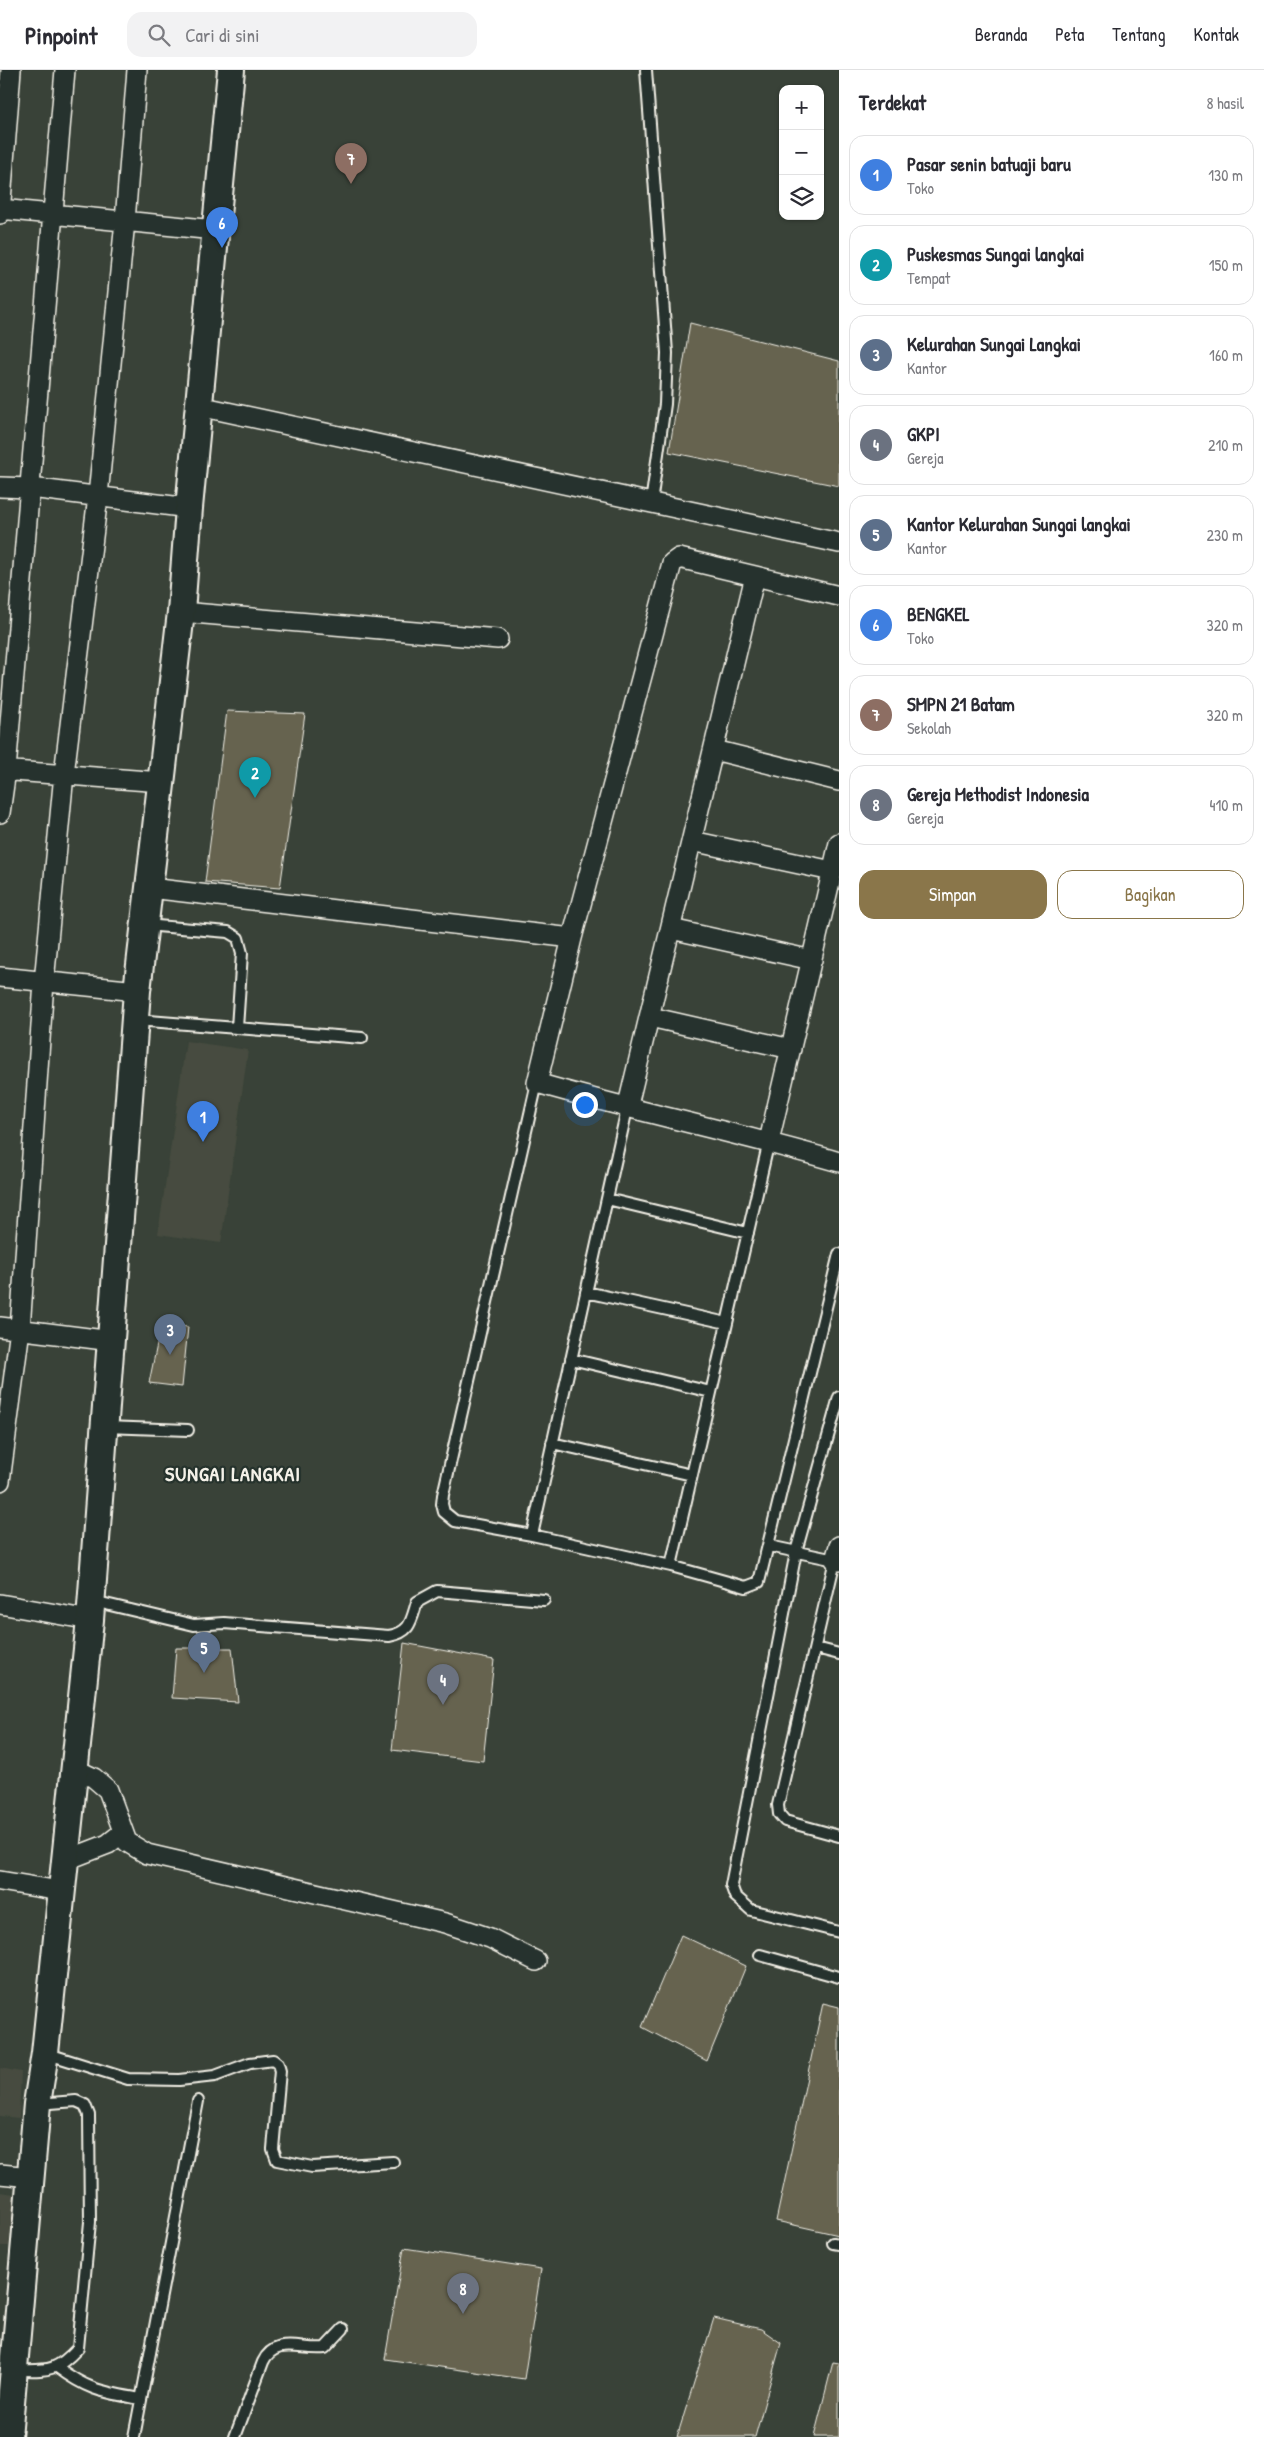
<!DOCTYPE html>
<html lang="id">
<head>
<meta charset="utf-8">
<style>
	:root { --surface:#fff; --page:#f2f2f3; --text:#2b2b33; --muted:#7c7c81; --line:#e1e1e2; --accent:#8a764a }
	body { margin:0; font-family:"Patrick Hand",sans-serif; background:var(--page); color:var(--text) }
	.controls { position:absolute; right:15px; top:15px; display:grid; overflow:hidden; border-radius:10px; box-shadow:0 1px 4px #0004 }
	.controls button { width:45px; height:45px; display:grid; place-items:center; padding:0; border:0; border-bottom:1px solid var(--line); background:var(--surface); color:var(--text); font:25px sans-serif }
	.you { position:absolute; left:584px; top:1034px; width:18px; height:18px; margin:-12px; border:4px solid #fff; border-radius:50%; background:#1a73e8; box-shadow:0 0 0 8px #1a73e833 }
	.badge { display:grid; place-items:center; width:32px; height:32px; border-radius:50%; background:var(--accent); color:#fff; font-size:16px; font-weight:700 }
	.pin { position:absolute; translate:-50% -41px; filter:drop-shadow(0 1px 2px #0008) }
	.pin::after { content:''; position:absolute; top:26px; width:18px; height:15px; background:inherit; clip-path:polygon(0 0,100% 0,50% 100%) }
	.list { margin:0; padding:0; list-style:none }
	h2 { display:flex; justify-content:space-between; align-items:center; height:65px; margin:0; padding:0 20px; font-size:21px }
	h2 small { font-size:16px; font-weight:400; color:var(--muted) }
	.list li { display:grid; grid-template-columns:32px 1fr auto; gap:15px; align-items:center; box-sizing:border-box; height:80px; margin:0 10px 10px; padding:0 10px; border:1px solid var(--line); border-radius:15px }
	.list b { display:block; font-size:19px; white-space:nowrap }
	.list p { margin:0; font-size:16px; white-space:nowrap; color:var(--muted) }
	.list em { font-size:16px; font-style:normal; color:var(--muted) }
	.actions { display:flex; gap:10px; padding:15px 20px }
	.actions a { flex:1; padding:11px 0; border:1px solid var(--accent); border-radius:15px; text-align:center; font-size:18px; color:var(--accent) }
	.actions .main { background:var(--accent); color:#fff }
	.icon { flex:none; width:28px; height:28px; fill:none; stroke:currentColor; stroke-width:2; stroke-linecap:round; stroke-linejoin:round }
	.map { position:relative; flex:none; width:839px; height:2367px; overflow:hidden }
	header { display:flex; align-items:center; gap:30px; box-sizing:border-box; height:70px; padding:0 25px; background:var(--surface); border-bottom:1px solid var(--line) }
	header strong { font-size:24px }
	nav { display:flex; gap:28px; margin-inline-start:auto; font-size:18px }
	.search { width:350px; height:45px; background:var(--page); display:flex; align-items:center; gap:12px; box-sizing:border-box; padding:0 18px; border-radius:15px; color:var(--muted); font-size:19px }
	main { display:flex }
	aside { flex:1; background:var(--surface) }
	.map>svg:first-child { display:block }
	.built { fill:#464c3f }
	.building { fill:#666450; stroke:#f4f1e8 }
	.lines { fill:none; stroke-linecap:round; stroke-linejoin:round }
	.lane-casing { stroke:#f4f1e8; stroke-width:14 }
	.street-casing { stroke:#f4f1e8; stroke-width:22 }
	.secondary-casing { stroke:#f4f1e8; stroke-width:30 }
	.lane { stroke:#26332d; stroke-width:10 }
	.street { stroke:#26332d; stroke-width:19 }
	.secondary { stroke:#26332d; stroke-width:26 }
	.labels { text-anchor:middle; stroke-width:4.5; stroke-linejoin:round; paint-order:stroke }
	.district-label { font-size:20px; font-weight:bold; letter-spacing:1px; fill:#f4f1e8; stroke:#26332d }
</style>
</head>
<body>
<header>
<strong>Pinpoint</strong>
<div class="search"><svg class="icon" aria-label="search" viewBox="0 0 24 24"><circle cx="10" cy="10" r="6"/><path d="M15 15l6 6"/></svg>Cari di sini</div>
<nav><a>Beranda</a><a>Peta</a><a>Tentang</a><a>Kontak</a></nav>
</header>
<main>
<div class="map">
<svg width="839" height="2367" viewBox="0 0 839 2367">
	<rect width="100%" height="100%" fill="#394238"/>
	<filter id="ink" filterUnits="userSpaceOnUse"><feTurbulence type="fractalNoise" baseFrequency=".02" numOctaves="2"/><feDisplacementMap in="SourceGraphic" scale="10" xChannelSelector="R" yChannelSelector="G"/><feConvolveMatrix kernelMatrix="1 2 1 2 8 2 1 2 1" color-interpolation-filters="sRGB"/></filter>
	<g filter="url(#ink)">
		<path class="built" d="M 186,971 L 248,980 L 221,1173 L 158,1164 Z
			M 0,1998 L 21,2002 L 19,2048 L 0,2046 Z
			M 0,2122 L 15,2124 L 9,2176 L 0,2176 Z"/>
		<path class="building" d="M 690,253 L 839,291 L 839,416 L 669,382 Z
			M 227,641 L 305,644 L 280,818 L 205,812 Z
			M 161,1255 L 188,1257 L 182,1317 L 149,1313 Z
			M 404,1573 L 494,1590 L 483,1691 L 392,1680 Z
			M 176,1578 L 232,1578 L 238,1632 L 172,1628 Z
			M 681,1865 L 746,1896 L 707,1991 L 642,1957 Z
			M 823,1933 L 839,1937 L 839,2165 L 776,2151 Z
			M 404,2178 L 541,2199 L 524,2309 L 385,2289 Z
			M 714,2248 L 761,2259 L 781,2273 L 755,2367 L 677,2367 Z
			M 833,2292 L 839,2293 L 839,2367 L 814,2367 Z"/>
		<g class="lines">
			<defs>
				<path id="lane" d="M 646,0 L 667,283 L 665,334 L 651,433
					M 145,855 L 228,862 L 238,868 L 242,883 L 237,958
					M 136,950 L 362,968
					M 537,1013 L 443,1425 L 442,1434 L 444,1442 L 455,1451 L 532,1465 L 671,1496 L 746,1517 L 759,1512 L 839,1184
					M 607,1129 L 748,1163
					M 586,1222 L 727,1253
					M 571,1289 L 711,1322
					M 839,1327 L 796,1482 L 731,1815 L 735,1826 L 751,1840 L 839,1862
					M 105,1357 L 188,1360
					M 552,1373 L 692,1405
					M 532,1465 L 627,1039
					M 769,1476 L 835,1490 L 778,1735 L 779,1744 L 785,1751 L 839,1766
					M 671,1496 L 769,1071
					M 93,1531 L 194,1555 L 224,1553 L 389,1566 C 411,1562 411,1551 417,1532 L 437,1521 L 544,1530
					M 816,1578 L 839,1584
					M 760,1885 L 839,1907
					M 45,1983 L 128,2009 L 179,2010 L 215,2006 L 250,1993 L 273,1990 L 278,1994 L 280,2001 L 273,2079 L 277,2090 L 312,2097 L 393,2092
					M 833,2173 L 839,2174
					M 57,2297 C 89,2321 103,2322 141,2329
					M 13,2300 C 46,2300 54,2304 78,2278 L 90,2152 L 89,2045 L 85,2035 L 76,2031 L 38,2034
					M 134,2367 L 198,2031
					M 235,2367 L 263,2292 C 275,2266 302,2281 325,2278 L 343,2259"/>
				<path id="street" d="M 0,139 L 215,160
					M 0,144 L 11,0
					M 199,336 L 839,473
					M 0,417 L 31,418 L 189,438
					M 839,526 L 679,488 L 672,493 L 572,868 L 537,1013 C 637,1042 739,1063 839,1092
					M 181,542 L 498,569
					M 714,680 L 839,711
					M 0,700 L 162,712
					M 0,743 L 6,700 L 65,0
					M 692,771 L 832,801
					M 150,818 L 572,868
					M 671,859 L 812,890
					M 0,907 L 137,921
					M 650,947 L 791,979
					M 627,1039 L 755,506
					M 769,1071 L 839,773
					M 0,1257 L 112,1271
					M 0,1411 L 20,1259 L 44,912 L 64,704 L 98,426 L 125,151 L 137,0
					M 839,1476 L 835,1490 L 839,1491
					M 0,1534 L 90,1550
					M 75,1699 L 94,1708 L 108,1720 L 127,1772 L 147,1784 L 445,1853 L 490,1868 L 536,1891
					M 64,1791 L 108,1774 L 122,1763
					M 0,1811 L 60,1821
					M 0,2104 L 31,2107"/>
				<path id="secondary" d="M 8,2367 L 37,2034 L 45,1983 L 90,1550 L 137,921 L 181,542 L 189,438 L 231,0"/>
			</defs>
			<use href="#lane" class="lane-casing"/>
			<use href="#street" class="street-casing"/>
			<use href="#secondary" class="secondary-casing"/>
			<use href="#lane" class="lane"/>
			<use href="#street" class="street"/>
			<use href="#secondary" class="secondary"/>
		</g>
	</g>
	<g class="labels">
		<g class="district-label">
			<text x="233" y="1411">SUNGAI LANGKAI</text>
		</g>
	</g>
</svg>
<div class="controls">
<button>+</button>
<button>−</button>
<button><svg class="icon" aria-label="layers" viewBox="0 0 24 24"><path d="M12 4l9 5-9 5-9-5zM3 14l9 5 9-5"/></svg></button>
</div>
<div class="you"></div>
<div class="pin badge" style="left:203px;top:1072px;background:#3f7fe0">1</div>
<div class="pin badge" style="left:255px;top:728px;background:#0f9aa8">2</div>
<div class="pin badge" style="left:170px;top:1285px;background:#5c6f8a">3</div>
<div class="pin badge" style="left:443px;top:1635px;background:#6b7280">4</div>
<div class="pin badge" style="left:204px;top:1603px;background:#5c6f8a">5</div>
<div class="pin badge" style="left:222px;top:178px;background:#3f7fe0">6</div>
<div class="pin badge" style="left:351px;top:114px;background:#8d6e63">7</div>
<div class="pin badge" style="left:463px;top:2244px;background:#6b7280">8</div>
</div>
<aside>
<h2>Terdekat<small>8 hasil</small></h2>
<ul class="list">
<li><span class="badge" style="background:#3f7fe0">1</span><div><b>Pasar senin batuaji baru</b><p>Toko</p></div><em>130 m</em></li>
<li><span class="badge" style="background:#0f9aa8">2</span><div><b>Puskesmas Sungai langkai</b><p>Tempat</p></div><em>150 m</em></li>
<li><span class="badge" style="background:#5c6f8a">3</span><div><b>Kelurahan Sungai Langkai</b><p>Kantor</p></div><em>160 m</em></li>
<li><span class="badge" style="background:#6b7280">4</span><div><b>GKPI</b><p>Gereja</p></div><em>210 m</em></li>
<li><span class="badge" style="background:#5c6f8a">5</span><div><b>Kantor Kelurahan Sungai langkai</b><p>Kantor</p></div><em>230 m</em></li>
<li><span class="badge" style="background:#3f7fe0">6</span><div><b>BENGKEL</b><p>Toko</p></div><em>320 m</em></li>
<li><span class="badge" style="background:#8d6e63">7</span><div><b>SMPN 21 Batam</b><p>Sekolah</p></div><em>320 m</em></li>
<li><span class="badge" style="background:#6b7280">8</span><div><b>Gereja Methodist Indonesia</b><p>Gereja</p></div><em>410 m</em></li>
</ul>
<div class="actions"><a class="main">Simpan</a><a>Bagikan</a></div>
</aside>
</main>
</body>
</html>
